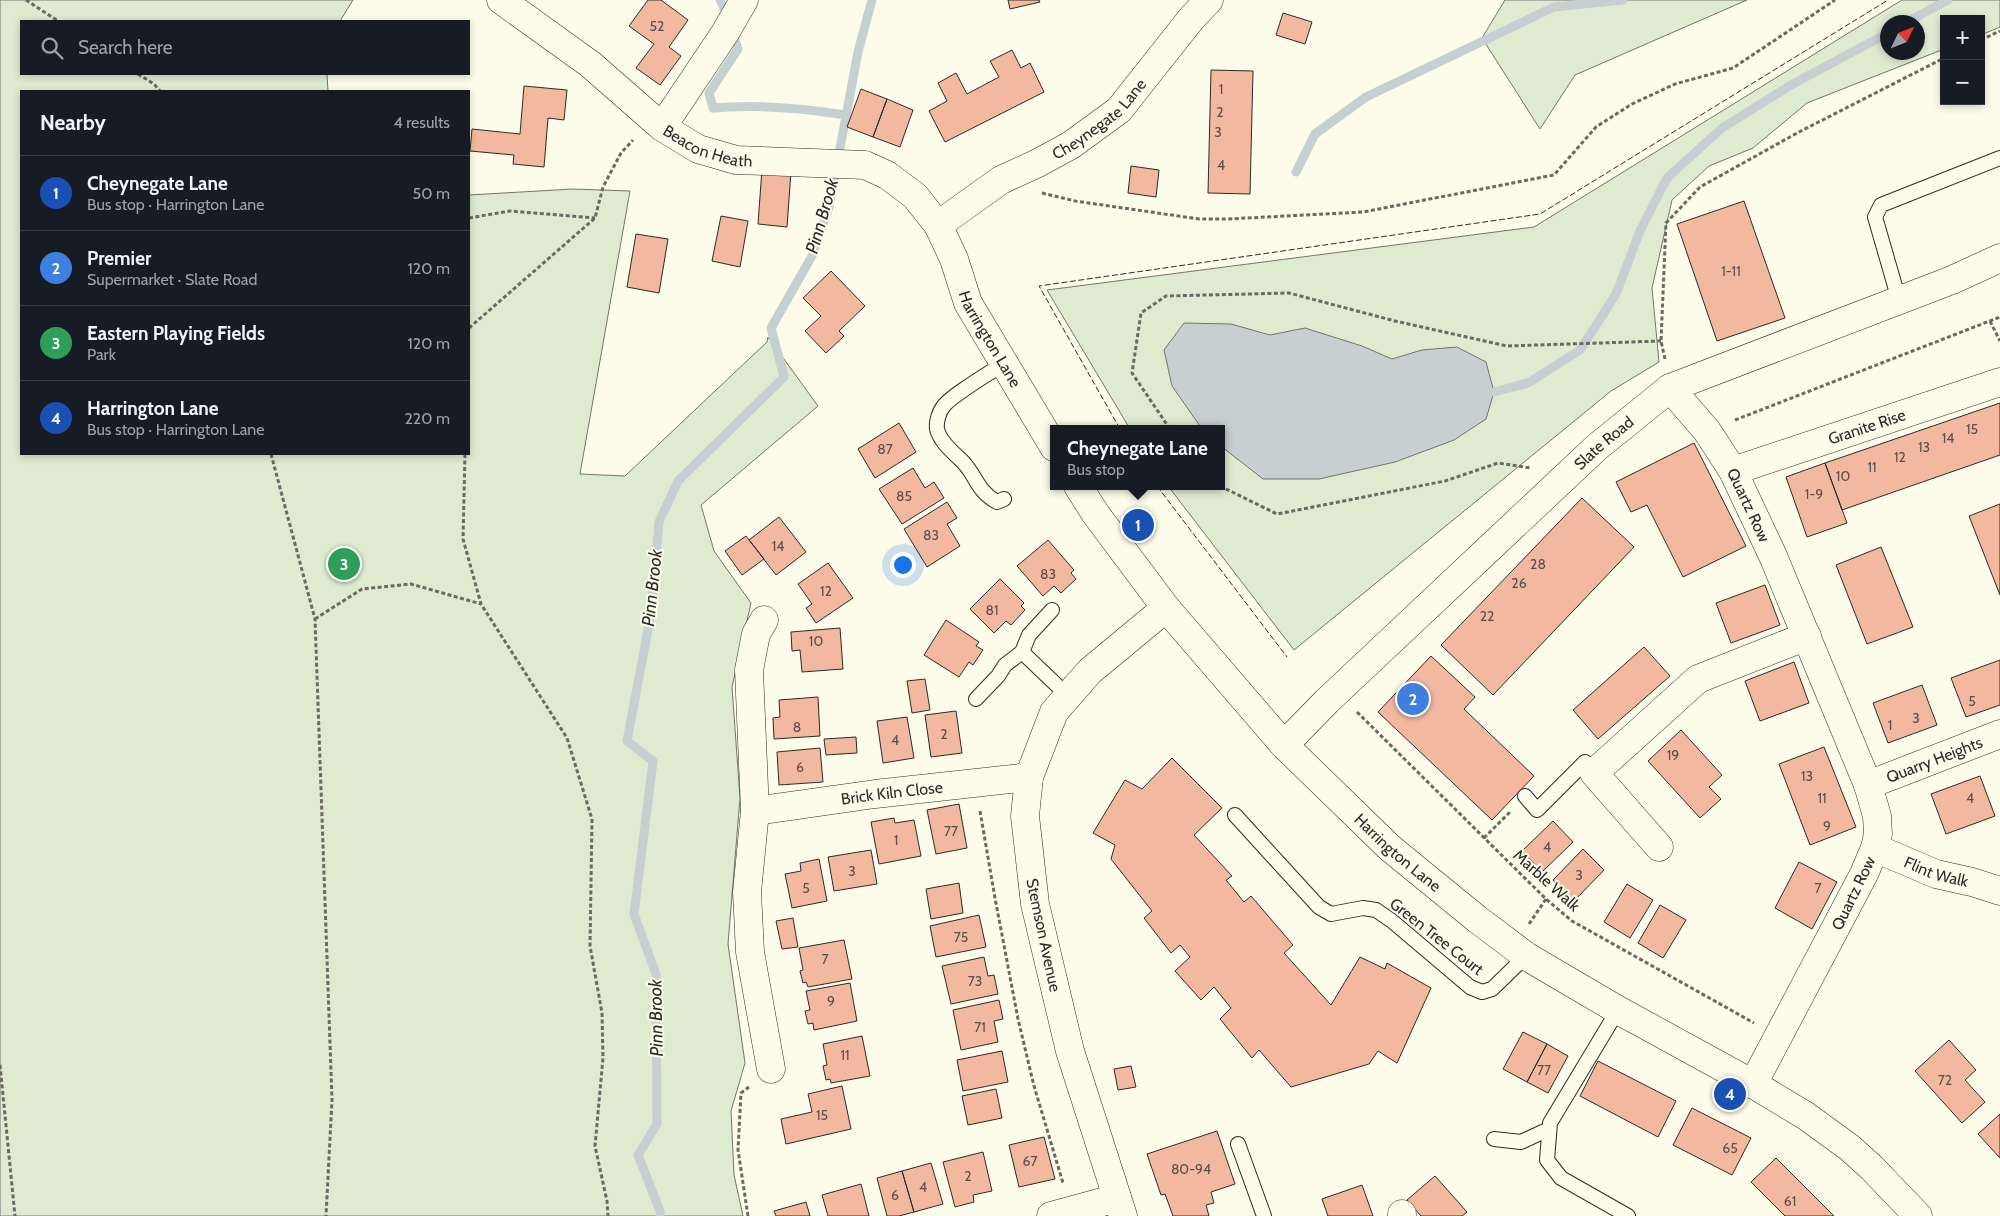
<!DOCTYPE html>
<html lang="en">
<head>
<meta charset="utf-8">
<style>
	:root { --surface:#171b24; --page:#20242c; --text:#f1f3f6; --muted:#9ea1a6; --line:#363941; --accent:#c62828 }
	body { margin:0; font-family:Cabin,sans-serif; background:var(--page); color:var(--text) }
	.controls { position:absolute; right:15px; top:15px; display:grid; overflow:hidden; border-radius:0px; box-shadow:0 2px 8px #0003 }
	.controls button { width:45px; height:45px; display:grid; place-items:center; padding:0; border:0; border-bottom:1px solid var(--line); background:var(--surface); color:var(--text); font:25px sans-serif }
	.compass { position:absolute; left:1880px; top:15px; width:45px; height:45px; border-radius:50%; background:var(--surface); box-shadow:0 2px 8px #0003; rotate:47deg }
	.you { position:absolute; left:902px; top:564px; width:18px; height:18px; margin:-12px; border:4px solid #fff; border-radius:50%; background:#1a73e8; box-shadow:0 0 0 8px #1a73e833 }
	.badge { display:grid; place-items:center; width:32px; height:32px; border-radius:50%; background:var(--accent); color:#fff; font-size:16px; font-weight:700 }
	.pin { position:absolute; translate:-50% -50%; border:2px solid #fff; box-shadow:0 1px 5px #0006 }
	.popup { position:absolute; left:1050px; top:425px; width:175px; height:65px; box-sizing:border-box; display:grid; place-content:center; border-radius:0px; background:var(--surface); filter:drop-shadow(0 1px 4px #0005); font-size:16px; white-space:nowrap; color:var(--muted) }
	.popup b { font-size:19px; color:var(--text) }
	.popup::after { content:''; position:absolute; left:50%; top:100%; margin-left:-10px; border:10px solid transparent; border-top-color:var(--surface) }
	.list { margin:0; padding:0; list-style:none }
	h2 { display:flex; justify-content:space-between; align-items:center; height:65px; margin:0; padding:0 20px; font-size:21px }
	h2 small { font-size:16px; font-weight:400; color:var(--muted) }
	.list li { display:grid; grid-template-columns:32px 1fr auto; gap:15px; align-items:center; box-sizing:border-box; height:75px; padding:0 20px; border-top:1px solid var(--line) }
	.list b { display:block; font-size:19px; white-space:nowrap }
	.list p { margin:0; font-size:16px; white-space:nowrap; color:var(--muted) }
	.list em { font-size:16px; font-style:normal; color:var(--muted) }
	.icon { flex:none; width:28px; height:28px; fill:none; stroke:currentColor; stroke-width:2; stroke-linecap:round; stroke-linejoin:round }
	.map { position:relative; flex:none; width:2000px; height:1216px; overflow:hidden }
	.search { position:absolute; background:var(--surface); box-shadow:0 2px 8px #0003; left:20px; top:20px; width:450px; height:55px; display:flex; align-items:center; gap:12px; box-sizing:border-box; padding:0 18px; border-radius:0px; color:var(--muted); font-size:19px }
	.panel { position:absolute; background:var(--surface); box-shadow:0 2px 8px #0003; left:20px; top:90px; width:450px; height:365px; border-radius:0px }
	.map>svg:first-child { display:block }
	.green { fill:#deebd1; stroke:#74746e; fill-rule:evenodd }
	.water { fill:#c7d0d0; stroke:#74746e }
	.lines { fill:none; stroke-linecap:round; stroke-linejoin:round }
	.stream { stroke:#c7d0d0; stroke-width:9 }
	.building { fill:#f2b8a0; stroke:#2b2b2b }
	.service-casing { stroke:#2b2b2b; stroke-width:16 }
	.minor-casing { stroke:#2b2b2b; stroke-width:29 }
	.tertiary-casing { stroke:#2b2b2b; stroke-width:29 }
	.path { stroke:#6a6964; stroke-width:3; stroke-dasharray:4 2.5; stroke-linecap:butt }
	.service { stroke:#fdfbea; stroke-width:14 }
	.minor { stroke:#fdfbea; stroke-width:28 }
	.tertiary { stroke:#fdfbea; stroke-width:28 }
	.fence { stroke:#2b2b2b; stroke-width:1; stroke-dasharray:6 2.5; stroke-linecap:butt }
	.labels { text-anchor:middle; stroke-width:4; stroke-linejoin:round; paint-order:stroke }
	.number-label { font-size:14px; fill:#5d4e48 }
	.street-label { font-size:16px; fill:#2b2b2b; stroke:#fdfbea }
	.water-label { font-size:18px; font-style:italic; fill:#2b2b2b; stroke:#fdfbea }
</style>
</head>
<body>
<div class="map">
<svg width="2000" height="1216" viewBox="0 0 2000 1216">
	<rect width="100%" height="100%" fill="#fdfbea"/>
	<path class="green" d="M 0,0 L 353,0 L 340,21 L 21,21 L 21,74 L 327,74 L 328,91 L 21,91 L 21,454 L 469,454 L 469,195 L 573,189 L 630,191 L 580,474 L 625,476 L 767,342 L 768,337 L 818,406 L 701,505 L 714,551 L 751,603 L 732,687 L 740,798 L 728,944 L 745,1063 L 731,1111 L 734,1175 L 743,1216 L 0,1216 Z
		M 1505,0 L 1747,0 L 1575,75 L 1540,129 L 1482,38 Z
		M 1902,0 L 2000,0 L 2000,27 L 1981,35 L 1981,19 L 1944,19 L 1944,49 L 1807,103 L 1753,148 L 1709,166 L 1672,200 L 1652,288 L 1659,362 L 1611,391 L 1294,650 L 1168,486 L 1222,486 L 1222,429 L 1130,429 L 1047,290 L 1534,227 ZM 1888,22 L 1918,22 L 1918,52 L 1888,52 Z"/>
	<path class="water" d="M 1184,323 L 1231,324 L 1270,335 L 1305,328 L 1362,346 L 1392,359 L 1422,350 L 1457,347 L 1486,362 L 1494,392 L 1486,419 L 1454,440 L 1395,462 L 1319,479 L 1263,479 L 1222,447 L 1222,429 L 1202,429 L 1172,386 L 1164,350 Z"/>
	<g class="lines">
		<path class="stream" d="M 720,0 L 729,18
			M 1907,22 L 1948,0
			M 732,30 L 738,49 L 709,93 L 713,108 C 757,104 802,108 846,115
			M 1296,172 L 1315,134 L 1366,97 L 1554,7 L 1623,0
			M 1494,392 L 1528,383 L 1580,350 L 1616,294 L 1640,231 L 1667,178 L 1722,128 L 1791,85 L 1888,33
			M 660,1216 L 660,1211 L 638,1155 L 657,1124 L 656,974 L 634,914 L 653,761 L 627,741 L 651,614 L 659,522 L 678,481 L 784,377 L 771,328 L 812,256 L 829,207 L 858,52 L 872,0"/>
	</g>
	<path class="building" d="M 648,0 L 661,0 L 688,20 L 669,47 L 681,56 L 660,85 L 636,68 L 654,44 L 629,26 Z
		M 1008,0 L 1039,0 L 1040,2 L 1010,9 Z
		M 1283,13 L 1312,22 L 1305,44 L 1276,35 Z
		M 1012,50 L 1021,68 L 1030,63 L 1044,92 L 945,142 L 929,111 L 947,101 L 938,83 L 956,73 L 967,94 L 999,77 L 990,61 Z
		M 1211,70 L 1253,71 L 1250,194 L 1208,193 Z
		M 524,86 L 567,90 L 564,120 L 548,118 L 544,167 L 513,164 L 514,155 L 470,151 L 472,129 L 520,134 Z
		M 861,89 L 887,99 L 873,137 L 847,127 Z
		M 887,99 L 913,110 L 900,147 L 873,137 Z
		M 1131,166 L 1159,170 L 1156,197 L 1128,193 Z
		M 762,169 L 791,171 L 787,227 L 758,224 Z
		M 1744,201 L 1785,318 L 1717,341 L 1677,224 Z
		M 721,216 L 748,221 L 740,267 L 712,261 Z
		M 636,234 L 668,239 L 659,293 L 627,287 Z
		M 831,271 L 865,306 L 839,331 L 844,336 L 826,353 L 805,331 L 821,316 L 803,298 Z
		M 2000,403 L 2000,455 L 1842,510 L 1825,463 Z
		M 899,423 L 916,452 L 875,478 L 858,449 Z
		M 1694,443 L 1746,546 L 1683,577 L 1647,505 L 1631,512 L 1616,482 Z
		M 1825,463 L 1847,523 L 1807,537 L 1786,477 Z
		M 913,468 L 925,488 L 934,482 L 944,498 L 902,524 L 879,489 Z
		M 1582,498 L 1634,547 L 1493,695 L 1441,645 Z
		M 947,502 L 957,518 L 947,524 L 960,546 L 927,567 L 904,529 Z
		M 2000,504 L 2000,595 L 1969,516 Z
		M 779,517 L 806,552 L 776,575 L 749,540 Z
		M 746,536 L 764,559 L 742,575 L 725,551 Z
		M 1048,540 L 1074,570 L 1071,573 L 1076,579 L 1061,593 L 1054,586 L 1043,596 L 1017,566 Z
		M 1881,547 L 1913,627 L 1867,644 L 1836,565 Z
		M 828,563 L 853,598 L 816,623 L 806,608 L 812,604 L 798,584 Z
		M 1000,579 L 1024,603 L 1021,606 L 1025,610 L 1011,625 L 1006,621 L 994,633 L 970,609 Z
		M 1765,585 L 1780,625 L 1731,643 L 1716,603 Z
		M 946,620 L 979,642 L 976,646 L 983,650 L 973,665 L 969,662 L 959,677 L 924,655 Z
		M 840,628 L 843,669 L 802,672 L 800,650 L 792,651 L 791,632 Z
		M 1644,647 L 1670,676 L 1598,739 L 1573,710 Z
		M 1431,656 L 1475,697 L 1464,709 L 1534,776 L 1492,820 L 1378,712 Z
		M 2000,660 L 2000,705 L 1966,717 L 1951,678 Z
		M 1794,662 L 1809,703 L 1760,721 L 1745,681 Z
		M 925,679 L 930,710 L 912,713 L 907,681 Z
		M 1922,685 L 1937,725 L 1888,743 L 1873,703 Z
		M 818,697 L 820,736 L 774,739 L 773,718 L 780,717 L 779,700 Z
		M 956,711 L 962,753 L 931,757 L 925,715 Z
		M 907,717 L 914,758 L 883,763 L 877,721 Z
		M 1681,730 L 1722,775 L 1709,787 L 1721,799 L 1700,818 L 1648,761 Z
		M 856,737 L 857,753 L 826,755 L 824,739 Z
		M 1824,747 L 1856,827 L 1810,845 L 1779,764 Z
		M 820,748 L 823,782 L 779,785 L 777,752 Z
		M 1172,758 L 1222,808 L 1194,835 L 1232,876 L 1226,880 L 1244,902 L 1251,896 L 1293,945 L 1284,953 L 1331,1005 L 1360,957 L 1385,969 L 1387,963 L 1431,988 L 1397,1063 L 1378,1051 L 1369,1064 L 1291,1087 L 1259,1050 L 1252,1058 L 1220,1019 L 1231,1008 L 1214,987 L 1201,1000 L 1175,971 L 1190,957 L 1180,945 L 1171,953 L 1144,918 L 1152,911 L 1111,859 L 1115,845 L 1093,833 L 1125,780 L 1142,789 Z
		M 1980,776 L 1995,816 L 1946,834 L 1931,794 Z
		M 959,804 L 967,848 L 936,854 L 927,810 Z
		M 894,818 L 895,823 L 914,820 L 921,856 L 879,864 L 871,822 Z
		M 1553,821 L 1573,842 L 1542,872 L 1522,851 Z
		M 1583,849 L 1604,870 L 1574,901 L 1553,880 Z
		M 871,850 L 877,884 L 834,891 L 828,857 Z
		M 819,859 L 827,901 L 792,908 L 785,874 L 801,871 L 800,863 Z
		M 1799,862 L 1837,882 L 1812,929 L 1775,908 Z
		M 959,883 L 963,913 L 931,919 L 926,889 Z
		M 1627,884 L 1653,900 L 1630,938 L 1604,922 Z
		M 1660,905 L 1686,920 L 1663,958 L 1638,943 Z
		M 979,915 L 986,947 L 936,957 L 930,926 Z
		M 793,918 L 798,947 L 782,949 L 776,921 Z
		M 844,940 L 852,979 L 808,987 L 806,982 L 803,983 L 800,971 L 803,970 L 799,948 Z
		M 984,957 L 988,976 L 994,975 L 998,994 L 951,1004 L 942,966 Z
		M 850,983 L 857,1021 L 814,1030 L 813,1023 L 808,1024 L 805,1011 L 810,1010 L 806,991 Z
		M 999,1000 L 1003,1019 L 994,1021 L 998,1042 L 961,1050 L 953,1010 Z
		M 1523,1032 L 1547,1044 L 1527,1082 L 1503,1069 Z
		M 862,1036 L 870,1076 L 831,1083 L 830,1079 L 826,1080 L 823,1066 L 827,1065 L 823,1044 Z
		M 1949,1040 L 1976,1070 L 1965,1080 L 1985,1102 L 1962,1123 L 1915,1071 Z
		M 1547,1044 L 1568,1056 L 1548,1093 L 1527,1082 Z
		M 1002,1051 L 1008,1082 L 963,1091 L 957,1060 Z
		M 1598,1061 L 1676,1101 L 1658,1137 L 1580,1096 Z
		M 1131,1066 L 1136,1087 L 1118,1090 L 1114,1069 Z
		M 842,1086 L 851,1129 L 786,1144 L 781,1119 L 812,1112 L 808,1094 Z
		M 996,1089 L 1002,1118 L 968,1125 L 962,1096 Z
		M 1692,1108 L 1751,1138 L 1732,1175 L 1673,1145 Z
		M 2000,1114 L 2000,1158 L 1978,1134 Z
		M 1217,1131 L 1235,1184 L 1211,1192 L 1214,1203 L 1206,1205 L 1209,1216 L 1173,1216 L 1165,1194 L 1161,1195 L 1147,1154 Z
		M 1044,1137 L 1055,1179 L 1019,1187 L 1009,1145 Z
		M 983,1152 L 992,1191 L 973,1195 L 974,1202 L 955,1207 L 943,1162 Z
		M 1776,1158 L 1834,1216 L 1785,1216 L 1751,1182 Z
		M 931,1163 L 943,1204 L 914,1212 L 902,1171 Z
		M 902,1171 L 914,1212 L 899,1216 L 887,1216 L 877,1178 Z
		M 1435,1176 L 1467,1212 L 1462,1216 L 1421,1216 L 1407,1200 Z
		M 861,1184 L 869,1216 L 828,1216 L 822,1195 Z
		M 1362,1185 L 1373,1216 L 1328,1216 L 1322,1199 Z
		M 806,1202 L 810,1216 L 776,1216 L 774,1211 Z"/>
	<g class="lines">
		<defs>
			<path id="service" d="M 1899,300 L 1875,217 L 1881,205 L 2000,158
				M 1003,364 C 991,372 949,397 943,407 C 939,412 936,422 937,429 C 940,442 954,453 963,462 C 977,477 977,491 997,502 L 1004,499
				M 1052,610 L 1029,635 L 1022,652 L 1067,695
				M 976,699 L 998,676 L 1005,665 L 1022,652
				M 1525,796 L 1537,810 L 1585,762 L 1594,773
				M 1235,815 L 1319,907 L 1331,914 L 1363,908 L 1376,910 L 1392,921 L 1470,987 L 1482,992 L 1492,989 L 1526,956
				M 1618,1010 L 1550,1123 L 1547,1160 L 1561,1178 L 1628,1216
				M 1494,1139 L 1521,1142 L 1549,1129
				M 1238,1144 L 1264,1216"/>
			<g id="minor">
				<path d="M 662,127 L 725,33 L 744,0"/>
				<path id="s1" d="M 938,225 L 1001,180 L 1038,163 L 1071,145 L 1119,110 L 1191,19 L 1209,0"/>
				<path id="s2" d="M 1670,388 L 1707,431 L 1733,471 L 1773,556 L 1868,785 L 1877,816 L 1878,834 L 1875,848 L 1864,874 L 1753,1084"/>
				<path id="s3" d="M 1733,471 L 2000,382"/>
				<path id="s4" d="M 764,620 L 756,634 L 749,670 L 755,811 L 875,794 L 1029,777"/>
				<path id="s5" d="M 1284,745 L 1327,701 L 1597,447 L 1670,388 L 1952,280 L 2000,258"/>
				<path id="s6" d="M 1868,785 L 2000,734"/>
				<path d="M 755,811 L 747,892 L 750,952 L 771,1069"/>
				<path d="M 1659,847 L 1594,773 L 1698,679 L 1807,636"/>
				<path id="s7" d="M 1875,848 L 1936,874 L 1972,882 L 2000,891"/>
				<path d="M 1402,1214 L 1402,1216"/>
				<path d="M 1051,1216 L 1117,1198"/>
				<path d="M 1123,1216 L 1070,1051 L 1035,904 L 1025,816 L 1029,777 L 1054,712 L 1090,671 L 1166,608"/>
			</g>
			<g id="tertiary">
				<path id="s8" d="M 501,0 L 590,64 L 662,127 L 698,149 L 736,160 L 865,165 L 887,175 L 915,196 L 938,225 L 954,259 L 968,303 L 1054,447"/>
				<path id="s9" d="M 1078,486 L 1095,513 L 1166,608 L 1284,745 L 1390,848 L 1477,919 L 1526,956 L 1618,1010 L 1753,1084 L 1806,1116 L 1850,1148 L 1872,1168 L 1918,1216"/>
			</g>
		</defs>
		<use href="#service" class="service-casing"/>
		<use href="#minor" class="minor-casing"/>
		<use href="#tertiary" class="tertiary-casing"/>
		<path class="path" d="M 26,0 L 58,21
			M 1981,40 L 2000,31
			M 138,74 L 154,84 L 160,91
			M 1042,193 L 1075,201 L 1199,219 L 1228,219 L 1363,212 L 1554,175 L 1596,127 L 1632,104 L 1675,84 L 1733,68 L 1835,0
			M 469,218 L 510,211 L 595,218
			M 1990,321 L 2000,341
			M 469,328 L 595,218 L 603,187 L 621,153 L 633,140
			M 1665,359 L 1661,341 L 1666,223 L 1700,187 L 1799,132 L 1944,58
			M 1735,420 L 2000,317
			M 1170,429 L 1132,373 L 1141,313 L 1166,296 L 1289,293 L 1395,321 L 1507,346 L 1661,341
			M 271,454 L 315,619 L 332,1100 L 326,1216
			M 465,454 L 463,539 L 481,604 L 567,738 L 592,819 L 590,946 L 602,1013 L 603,1058 L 595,1146 L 607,1201 L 608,1216
			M 1220,486 L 1277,514 L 1445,481 L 1498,463 L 1531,468
			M 315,619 L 362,589 L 411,584 L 481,604
			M 1357,712 L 1546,899 L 1572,921 L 1754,1023
			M 980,811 L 995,898 L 1018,1019 L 1034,1086 L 1063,1183
			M 1484,838 L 1510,812
			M 1529,924 L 1546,899
			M 0,1065 L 15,1216
			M 748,1216 L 738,1150 L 741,1093 L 749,1087"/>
		<use href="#service" class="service"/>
		<use href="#minor" class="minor"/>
		<use href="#tertiary" class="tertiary"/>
		<path class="fence" d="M 1120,429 L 1039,286 L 1540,214 L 1888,0
			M 1157,486 L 1287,657"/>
	</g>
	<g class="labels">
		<g class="number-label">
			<text x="657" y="31">52</text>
			<text x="1221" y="94">1</text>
			<text x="1220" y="117">2</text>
			<text x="1218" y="137">3</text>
			<text x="1221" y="170">4</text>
			<text x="1731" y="276">1-11</text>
			<text x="1972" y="434">15</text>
			<text x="1948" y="443">14</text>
			<text x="1924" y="452">13</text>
			<text x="885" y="454">87</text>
			<text x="1900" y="462">12</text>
			<text x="1872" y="472">11</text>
			<text x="1843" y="481">10</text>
			<text x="1814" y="499">1-9</text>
			<text x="904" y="501">85</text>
			<text x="931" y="540">83</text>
			<text x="778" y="551">14</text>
			<text x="1538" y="569">28</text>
			<text x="1048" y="579">83</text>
			<text x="1519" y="588">26</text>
			<text x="826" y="596">12</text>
			<text x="992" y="615">81</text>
			<text x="1487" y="621">22</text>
			<text x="816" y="646">10</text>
			<text x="1972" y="706">5</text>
			<text x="1916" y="723">3</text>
			<text x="1890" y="730">1</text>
			<text x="797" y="732">8</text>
			<text x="944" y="739">2</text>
			<text x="895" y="745">4</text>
			<text x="1673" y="760">19</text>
			<text x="800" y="772">6</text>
			<text x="1807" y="781">13</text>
			<text x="1822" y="803">11</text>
			<text x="1970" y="803">4</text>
			<text x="1827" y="831">9</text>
			<text x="951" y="836">77</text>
			<text x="896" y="845">1</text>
			<text x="1547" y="852">4</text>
			<text x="852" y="876">3</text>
			<text x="1579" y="880">3</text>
			<text x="806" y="893">5</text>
			<text x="1818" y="893">7</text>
			<text x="961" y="942">75</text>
			<text x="825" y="964">7</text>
			<text x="975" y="986">73</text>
			<text x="831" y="1006">9</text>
			<text x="980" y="1032">71</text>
			<text x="845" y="1060">11</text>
			<text x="1544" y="1075">77</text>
			<text x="1945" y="1085">72</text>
			<text x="822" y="1120">15</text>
			<text x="1730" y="1153">65</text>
			<text x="1030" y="1166">67</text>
			<text x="1191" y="1174">80-94</text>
			<text x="968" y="1181">2</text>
			<text x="923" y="1192">4</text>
			<text x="895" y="1200">6</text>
			<text x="1790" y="1206">61</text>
		</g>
		<g class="street-label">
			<text dy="6" stroke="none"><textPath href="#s1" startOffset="194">Cheynegate Lane</textPath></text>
			<text dy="6" stroke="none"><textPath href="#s8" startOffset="256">Beacon Heath</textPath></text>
			<text dy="6" stroke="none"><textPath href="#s8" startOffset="638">Harrington Lane</textPath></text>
			<text dy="6" stroke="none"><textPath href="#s3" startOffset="141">Granite Rise</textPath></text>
			<text dy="6" stroke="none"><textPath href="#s5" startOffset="440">Slate Road</textPath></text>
			<text dy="6" stroke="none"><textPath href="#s2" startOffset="142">Quartz Row</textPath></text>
			<text dy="6" stroke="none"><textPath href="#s6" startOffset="71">Quarry Heights</textPath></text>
			<text dy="6" stroke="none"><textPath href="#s4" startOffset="332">Brick Kiln Close</textPath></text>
			<text dy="6" stroke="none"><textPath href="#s9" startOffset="488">Harrington Lane</textPath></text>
			<text dy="6" stroke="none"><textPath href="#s7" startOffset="66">Flint Walk</textPath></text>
			<text transform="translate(1547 880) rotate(42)" y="6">Marble Walk</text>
			<text transform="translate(1853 893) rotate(-64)" y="6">Quartz Row</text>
			<text transform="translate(1044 935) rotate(78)" y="6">Stemson Avenue</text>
			<text transform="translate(1437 936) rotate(38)" y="6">Green Tree Court</text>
		</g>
		<g class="water-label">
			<text transform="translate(822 216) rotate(-74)" y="6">Pinn Brook</text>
			<text transform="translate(652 588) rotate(-84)" y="6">Pinn Brook</text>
			<text transform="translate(656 1018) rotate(-91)" y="6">Pinn Brook</text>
		</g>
	</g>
</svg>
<div class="controls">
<button>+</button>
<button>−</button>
</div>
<svg class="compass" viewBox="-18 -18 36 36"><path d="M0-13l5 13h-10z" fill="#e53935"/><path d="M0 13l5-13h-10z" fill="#9ea1a6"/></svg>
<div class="you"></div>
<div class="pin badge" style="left:1138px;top:525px;background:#1a4fb4">1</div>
<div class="popup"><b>Cheynegate Lane</b>Bus stop</div>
<div class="pin badge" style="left:1413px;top:699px;background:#3f7fe0">2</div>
<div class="pin badge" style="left:344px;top:564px;background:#2e9e5b">3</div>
<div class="pin badge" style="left:1730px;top:1094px;background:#1a4fb4">4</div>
<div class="search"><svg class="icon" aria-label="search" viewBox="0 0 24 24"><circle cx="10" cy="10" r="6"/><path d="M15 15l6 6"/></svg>Search here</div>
<section class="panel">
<h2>Nearby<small>4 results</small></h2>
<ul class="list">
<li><span class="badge" style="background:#1a4fb4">1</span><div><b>Cheynegate Lane</b><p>Bus stop · Harrington Lane</p></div><em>50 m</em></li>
<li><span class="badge" style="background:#3f7fe0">2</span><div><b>Premier</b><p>Supermarket · Slate Road</p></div><em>120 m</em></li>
<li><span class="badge" style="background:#2e9e5b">3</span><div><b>Eastern Playing Fields</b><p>Park</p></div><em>120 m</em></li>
<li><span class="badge" style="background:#1a4fb4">4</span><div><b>Harrington Lane</b><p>Bus stop · Harrington Lane</p></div><em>220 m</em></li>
</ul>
</section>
</div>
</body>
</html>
